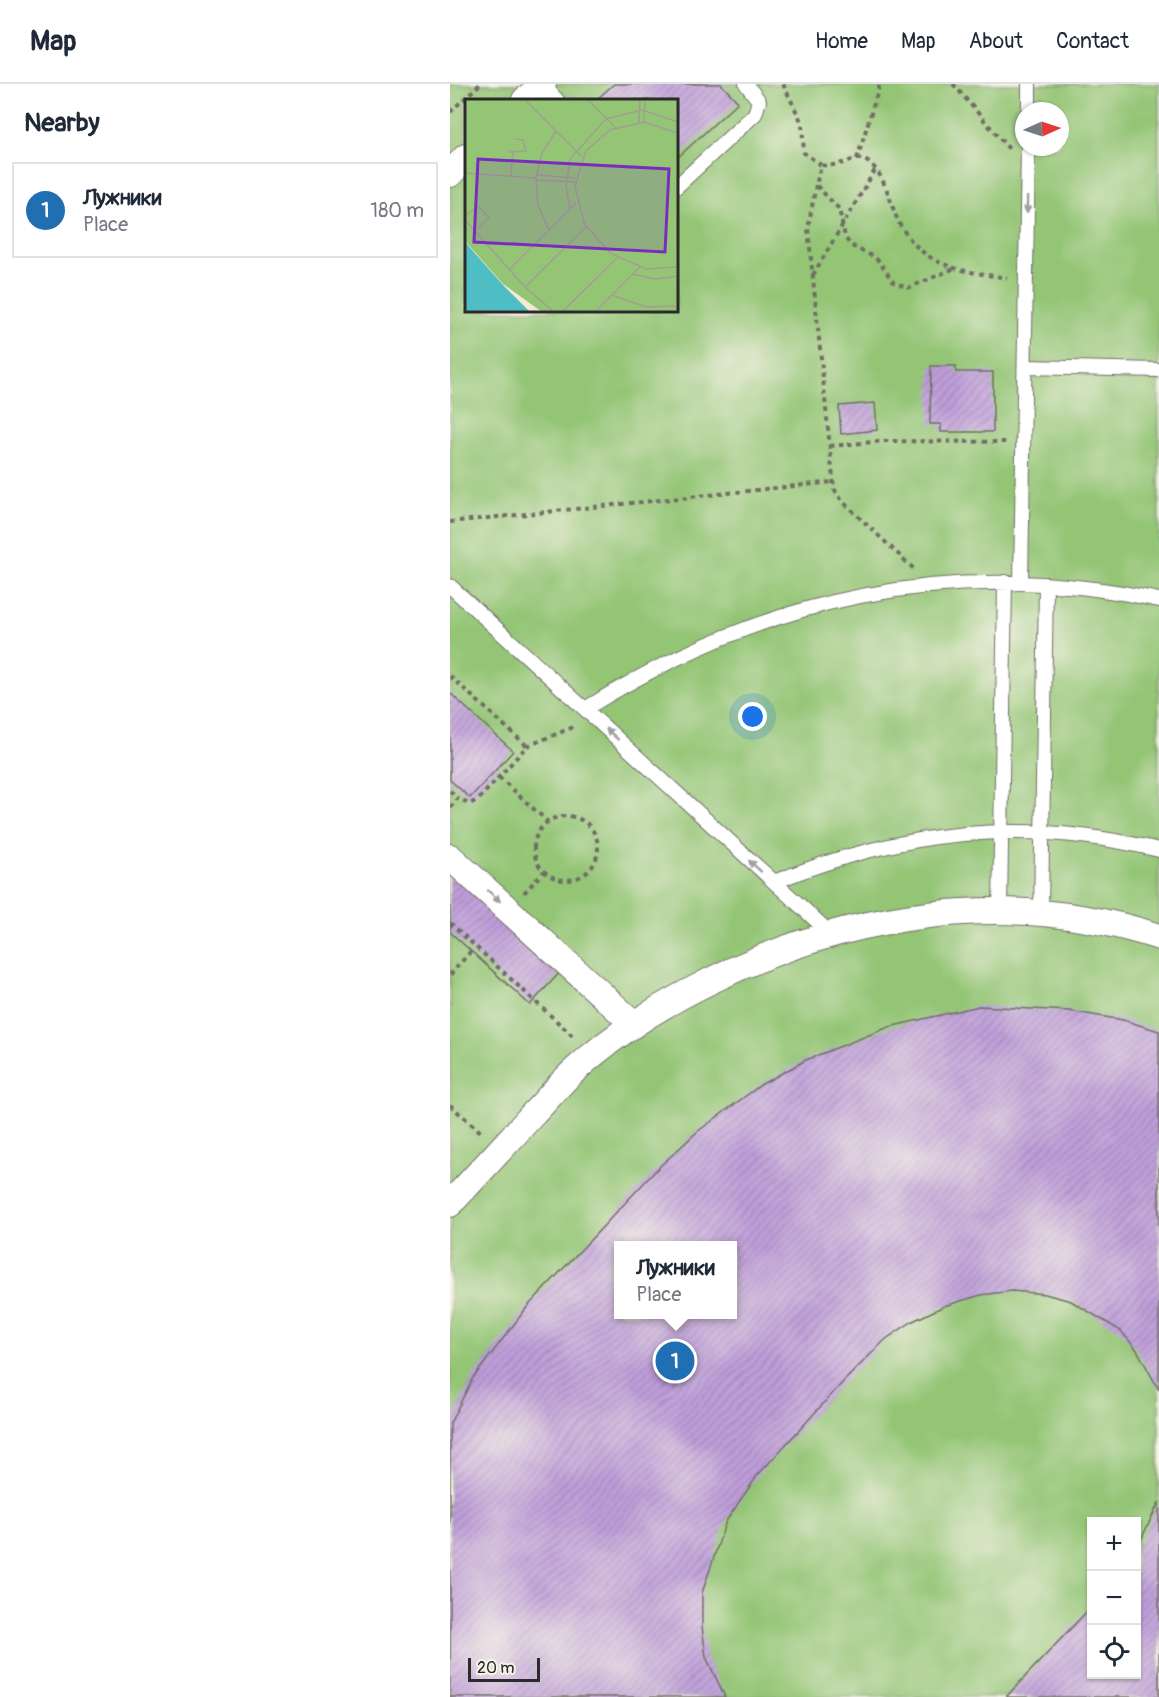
<!DOCTYPE html>
<html lang="en">
<head>
<meta charset="utf-8">
<style>
	:root { --surface:#fff; --page:#f2f2f3; --text:#1f2937; --muted:#747a83; --line:#e0e1e3; --accent:#1f6fb2 }
	body { margin:0; font-family:Pangolin,sans-serif; background:var(--page); color:var(--text) }
	.controls { position:absolute; right:18px; bottom:18px; display:grid; overflow:hidden; border-radius:0px; box-shadow:0 2px 4px #0004 }
	.controls button { width:54px; height:54px; display:grid; place-items:center; padding:0; border:0; border-bottom:2px solid var(--line); background:var(--surface); color:var(--text); font:30px sans-serif }
	.compass { position:absolute; left:565px; top:18px; width:54px; height:54px; border-radius:50%; background:var(--surface); box-shadow:0 2px 4px #0004; rotate:87deg }
	.scale { position:absolute; left:18px; bottom:15px; width:72px; box-sizing:border-box; padding-left:6px; border:3px solid #2b2b2b; border-top:0; font-size:16px; line-height:21px; white-space:nowrap; color:#2b2b2b; -webkit-text-stroke:4px #f7f3e8; paint-order:stroke }
	.you { position:absolute; left:303px; top:633px; width:21px; height:21px; margin:-15px; border:4px solid #fff; border-radius:50%; background:#1a73e8; box-shadow:0 0 0 9px #1a73e833 }
	.badge { display:grid; place-items:center; width:39px; height:39px; border-radius:50%; background:var(--accent); color:#fff; font-size:20px; font-weight:700 }
	.pin { position:absolute; translate:-50% -50%; border:3px solid #fff; box-shadow:0 2px 6px #0006 }
	.popup { position:absolute; left:164px; top:1157px; width:123px; height:78px; box-sizing:border-box; display:grid; place-content:center; border-radius:0px; background:var(--surface); filter:drop-shadow(0 2px 4px #0005); font-size:20px; white-space:nowrap; color:var(--muted) }
	.popup b { font-size:22px; color:var(--text) }
	.popup::after { content:''; position:absolute; left:50%; top:100%; margin-left:-12px; border:12px solid transparent; border-top-color:var(--surface) }
	.list { margin:0; padding:0; list-style:none }
	h2 { display:flex; justify-content:space-between; align-items:center; height:78px; margin:0; padding:0 24px; font-size:26px }
	h2 small { font-size:20px; font-weight:400; color:var(--muted) }
	.list li { display:grid; grid-template-columns:39px 1fr auto; gap:18px; align-items:center; box-sizing:border-box; height:96px; margin:0 12px 12px; padding:0 12px; border:2px solid var(--line); border-radius:0px }
	.list b { display:block; font-size:22px; white-space:nowrap }
	.list p { margin:0; font-size:20px; white-space:nowrap; color:var(--muted) }
	.list em { font-size:20px; font-style:normal; color:var(--muted) }
	.icon { flex:none; width:33px; height:33px; fill:none; stroke:currentColor; stroke-width:2; stroke-linecap:round; stroke-linejoin:round }
	.map { position:relative; flex:none; width:709px; height:1613px; overflow:hidden }
	header { display:flex; align-items:center; gap:36px; box-sizing:border-box; height:84px; padding:0 30px; background:var(--surface); border-bottom:2px solid var(--line) }
	header strong { font-size:28px }
	nav { display:flex; gap:33px; margin-inline-start:auto; font-size:21px }
	main { display:flex }
	aside { flex:1; background:var(--surface) }
	.map>svg:first-child { display:block }
	.park { fill:#93c575; stroke:#5f7850; stroke-width:1.5; fill-rule:evenodd }
	.building { fill:url(#building-hatch); fill-rule:evenodd }
	.lines { fill:none; stroke-linecap:round; stroke-linejoin:round }
	.lane-casing { stroke:#716e66; stroke-width:16 }
	.street-casing { stroke:#716e66; stroke-width:28 }
	.path { stroke:#716e66; stroke-width:4; stroke-dasharray:4.5 4.5; stroke-linecap:butt }
	.lane { stroke:#fff; stroke-width:14 }
	.street { stroke:#fff; stroke-width:26 }
	.oneway { fill:#a0a0a0 }
	.inset-road { fill:none; stroke:#a29e91; stroke-width:1.5 }
	.view { fill:#7b2cbf; fill-opacity:0.15; stroke:#7b2cbf; stroke-width:3 }
	.inset-edge { fill:none; stroke:#2b2b2b; stroke-width:3 }
</style>
</head>
<body>
<header>
<strong>Map</strong>
<nav><a>Home</a><a>Map</a><a>About</a><a>Contact</a></nav>
</header>
<main>
<aside>
<h2>Nearby<small></small></h2>
<ul class="list">
<li><span class="badge">1</span><div><b>Лужники</b><p>Place</p></div><em>180 m</em></li>
</ul>
</aside>
<div class="map">
<svg width="709" height="1613" viewBox="0 0 709 1613">
	<defs>
		<pattern id="building-hatch" width="6" height="6" patternUnits="userSpaceOnUse" patternTransform="scale(1.5)"><rect width="6" height="6" fill="#bf9fda"/><path d="M-1 1l2-2M0 6l6-6M5 7l2-2" fill="none" stroke="#9b82b1"/></pattern>
	</defs>
	<rect width="100%" height="100%" fill="#f7f3e8"/>
	<filter id="ink" filterUnits="userSpaceOnUse"><feTurbulence type="fractalNoise" baseFrequency=".0167" numOctaves="2"/><feDisplacementMap in="SourceGraphic" scale="12" xChannelSelector="R" yChannelSelector="G"/><feConvolveMatrix kernelMatrix="1 2 1 2 8 2 1 2 1" color-interpolation-filters="sRGB"/></filter>
	<filter id="wash" filterUnits="userSpaceOnUse"><feTurbulence type="fractalNoise" baseFrequency=".008" numOctaves="4" result="noise"/><feDisplacementMap in="SourceGraphic" scale="24" xChannelSelector="R" yChannelSelector="G"/><feGaussianBlur stdDeviation="1.35" result="paint"/><feColorMatrix in="noise" values="0 0 0 0 0 0 0 0 0 0 0 0 0 0 0 0 0 1.4 0 .05"/><feComposite in="paint" operator="in"/></filter>
	<g filter="url(#wash)">
		<rect width="100%" height="100%" fill="#f2ead5"/>
		<path class="park" d="M 0,0 L 709,0 L 709,1613 L 0,1613 ZM 16,16 L 226,16 L 226,226 L 16,226 ZM 574,27 L 610,27 L 610,63 L 574,63 ZM 168,1162 L 282,1162 L 282,1230 L 168,1230 ZM 642,1438 L 686,1438 L 686,1590 L 642,1590 Z"/>
		<g id="blocks">
			<path class="building" d="M 164,0 L 271,0 L 288,18 L 226,75 L 226,16 L 146,16 Z
				M 481,282 L 506,282 L 506,288 L 543,288 L 543,348 L 491,348 L 491,340 L 480,340 Z
				M 425,319 L 427,346 L 391,350 L 389,322 Z
				M 0,609 L 63,667 L 20,714 L 0,696 Z
				M 0,783 L 112,886 L 80,921 L 0,848 Z
				M 529,922 L 619,927 L 673,936 L 709,947 L 709,1306 L 687,1266 L 671,1247 L 621,1217 L 595,1210 L 562,1207 L 531,1211 L 494,1222 L 463,1237 L 436,1255 L 395,1296 L 307,1392 L 276,1437 L 252,1509 L 252,1542 L 256,1573 L 275,1613 L 0,1613 L 0,1339 L 23,1294 L 78,1222 L 209,1083 L 247,1048 L 312,1000 L 356,976 L 439,943 ZM 168,1162 L 282,1162 L 282,1230 L 168,1230 Z
				M 709,1418 L 709,1613 L 556,1613 L 642,1522 L 642,1590 L 686,1590 L 686,1466 Z"/>
		</g>
	</g>
	<g filter="url(#ink)">
		<use href="#blocks" fill-opacity="0" stroke="#716e66" stroke-width="1.5"/>
		<g class="lines">
			<defs>
				<path id="lane" d="M 92,0 L 107,16
					M 579,27 L 579,0
					M 226,103 L 305,30 L 309,17 L 296,0
					M 575,283 L 709,286
					M 571,498 L 578,63
					M 0,502 L 380,849
					M 135,625 C 314,513 500,472 709,516
					M 324,798 C 452,746 574,733 709,766
					M 550,826 L 555,498
					M 591,828 L 596,500"/>
				<path id="street" d="M 75,16 L 93,0
					M 0,90 L 16,73
					M 0,773 L 184,940
					M 0,1120 C 28,1090 56,1060 83,1030 C 97,1016 109,1000 124,987 C 164,950 211,921 260,897 C 400,828 559,804 709,853"/>
			</defs>
			<use href="#lane" class="lane-casing"/>
			<use href="#street" class="street-casing"/>
			<path class="path" d="M 333,0 L 352,39 L 354,69 L 371,81
				M 503,0 L 559,65
				M 0,28 L 30,0
				M 407,75 L 430,0
				M 366,101 L 358,144 L 384,405 L 393,418 L 465,486
				M 503,185 L 458,204 L 443,198 L 429,177 L 422,172 L 400,161 L 395,153 L 389,125 L 366,101 L 371,81 C 388,84 404,73 411,75 C 435,81 440,123 450,141 C 456,151 465,162 474,169 C 498,187 528,189 557,194
				M 363,191 L 425,86
				M 380,362 L 434,357 L 556,358
				M 0,438 L 383,398
				M 0,592 L 77,662 L 29,715 L 20,720 L 8,714 L 0,724
				M 77,662 L 126,642
				M 49,693 L 98,738
				M 0,707 L 8,714
				M84 764a32 32 0 1 1 64 0a32 32 0 1 1-64 0Z
				M 74,809 L 94,787
				M 0,839 L 125,954
				M 0,891 L 21,867
				M 0,1021 L 32,1049"/>
			<use href="#lane" class="lane"/>
			<use href="#street" class="street"/>
		</g>
		<defs><path id="oneway-solid" d="M-6-.8H1V-3.2L6.5 0L1 3.2V.8H-6Z" transform="scale(1.5)"/></defs>
		<g class="oneway">
			<use href="#oneway-solid" transform="translate(577 121) rotate(91)"/>
			<use href="#oneway-solid" transform="translate(162 650) rotate(-138)"/>
			<use href="#oneway-solid" transform="translate(305 782) rotate(-138)"/>
			<use href="#oneway-solid" transform="translate(44 812) rotate(42)"/>
		</g>
	</g>
	<g transform="translate(15 15)">
		<rect width="213" height="213" fill="#f2ead5"/>
		<path d="M 0,0 L 213,0 L 213,213 L 77,213 L 38,185 L 0,142 Z" fill="#93c575"/>
		<path d="M 0,143 L 38,186 L 65,213 L 0,213 Z" fill="#4ebdc4"/>
		<path class="inset-road" d="M 59,0 L 117,58M 122,0 L 150,28M 174,23 L 175,0M 179,23 L 180,0M 213,34 L 179,23 L 145,31 L 121,52 L 110,87 L 119,124 L 145,154 L 181,170 L 213,168M 44,53 L 61,52 L 58,41 L 50,40M 0,74 L 71,79M 72,76 L 110,79M 46,77 L 48,53M 71,81 L 110,83M 105,110 L 101,87 L 105,60 L 141,20 L 177,11 L 213,23M 0,117 L 13,107 L 24,119 L 10,132M 0,121 L 60,188 L 89,213M 84,131 L 73,106 L 71,79 L 77,54 L 91,32M 44,171 L 111,104M 168,175 L 190,180 L 213,177M 60,188 L 121,128M 147,196 L 181,208 L 213,207M 97,213 L 152,159M 130,213 L 175,168"/>
		<path class="view" d="M 13,60 L 204,70 L 200,153 L 9,143 Z"/>
		<rect width="213" height="213" class="inset-edge"/>
	</g>
</svg>
<div class="controls">
<button>+</button>
<button>−</button>
<button><svg class="icon" aria-label="locate" viewBox="0 0 24 24"><circle cx="12" cy="12" r="6"/><path d="M12 2v4M12 18v4M2 12h4M18 12h4"/></svg></button>
</div>
<svg class="compass" viewBox="-18 -18 36 36"><path d="M0-13l5 13h-10z" fill="#e53935"/><path d="M0 13l5-13h-10z" fill="#747a83"/></svg>
<div class="scale">20 m</div>
<div class="you"></div>
<div class="pin badge" style="left:225px;top:1277px">1</div>
<div class="popup"><b>Лужники</b>Place</div>
</div>
</main>
</body>
</html>
